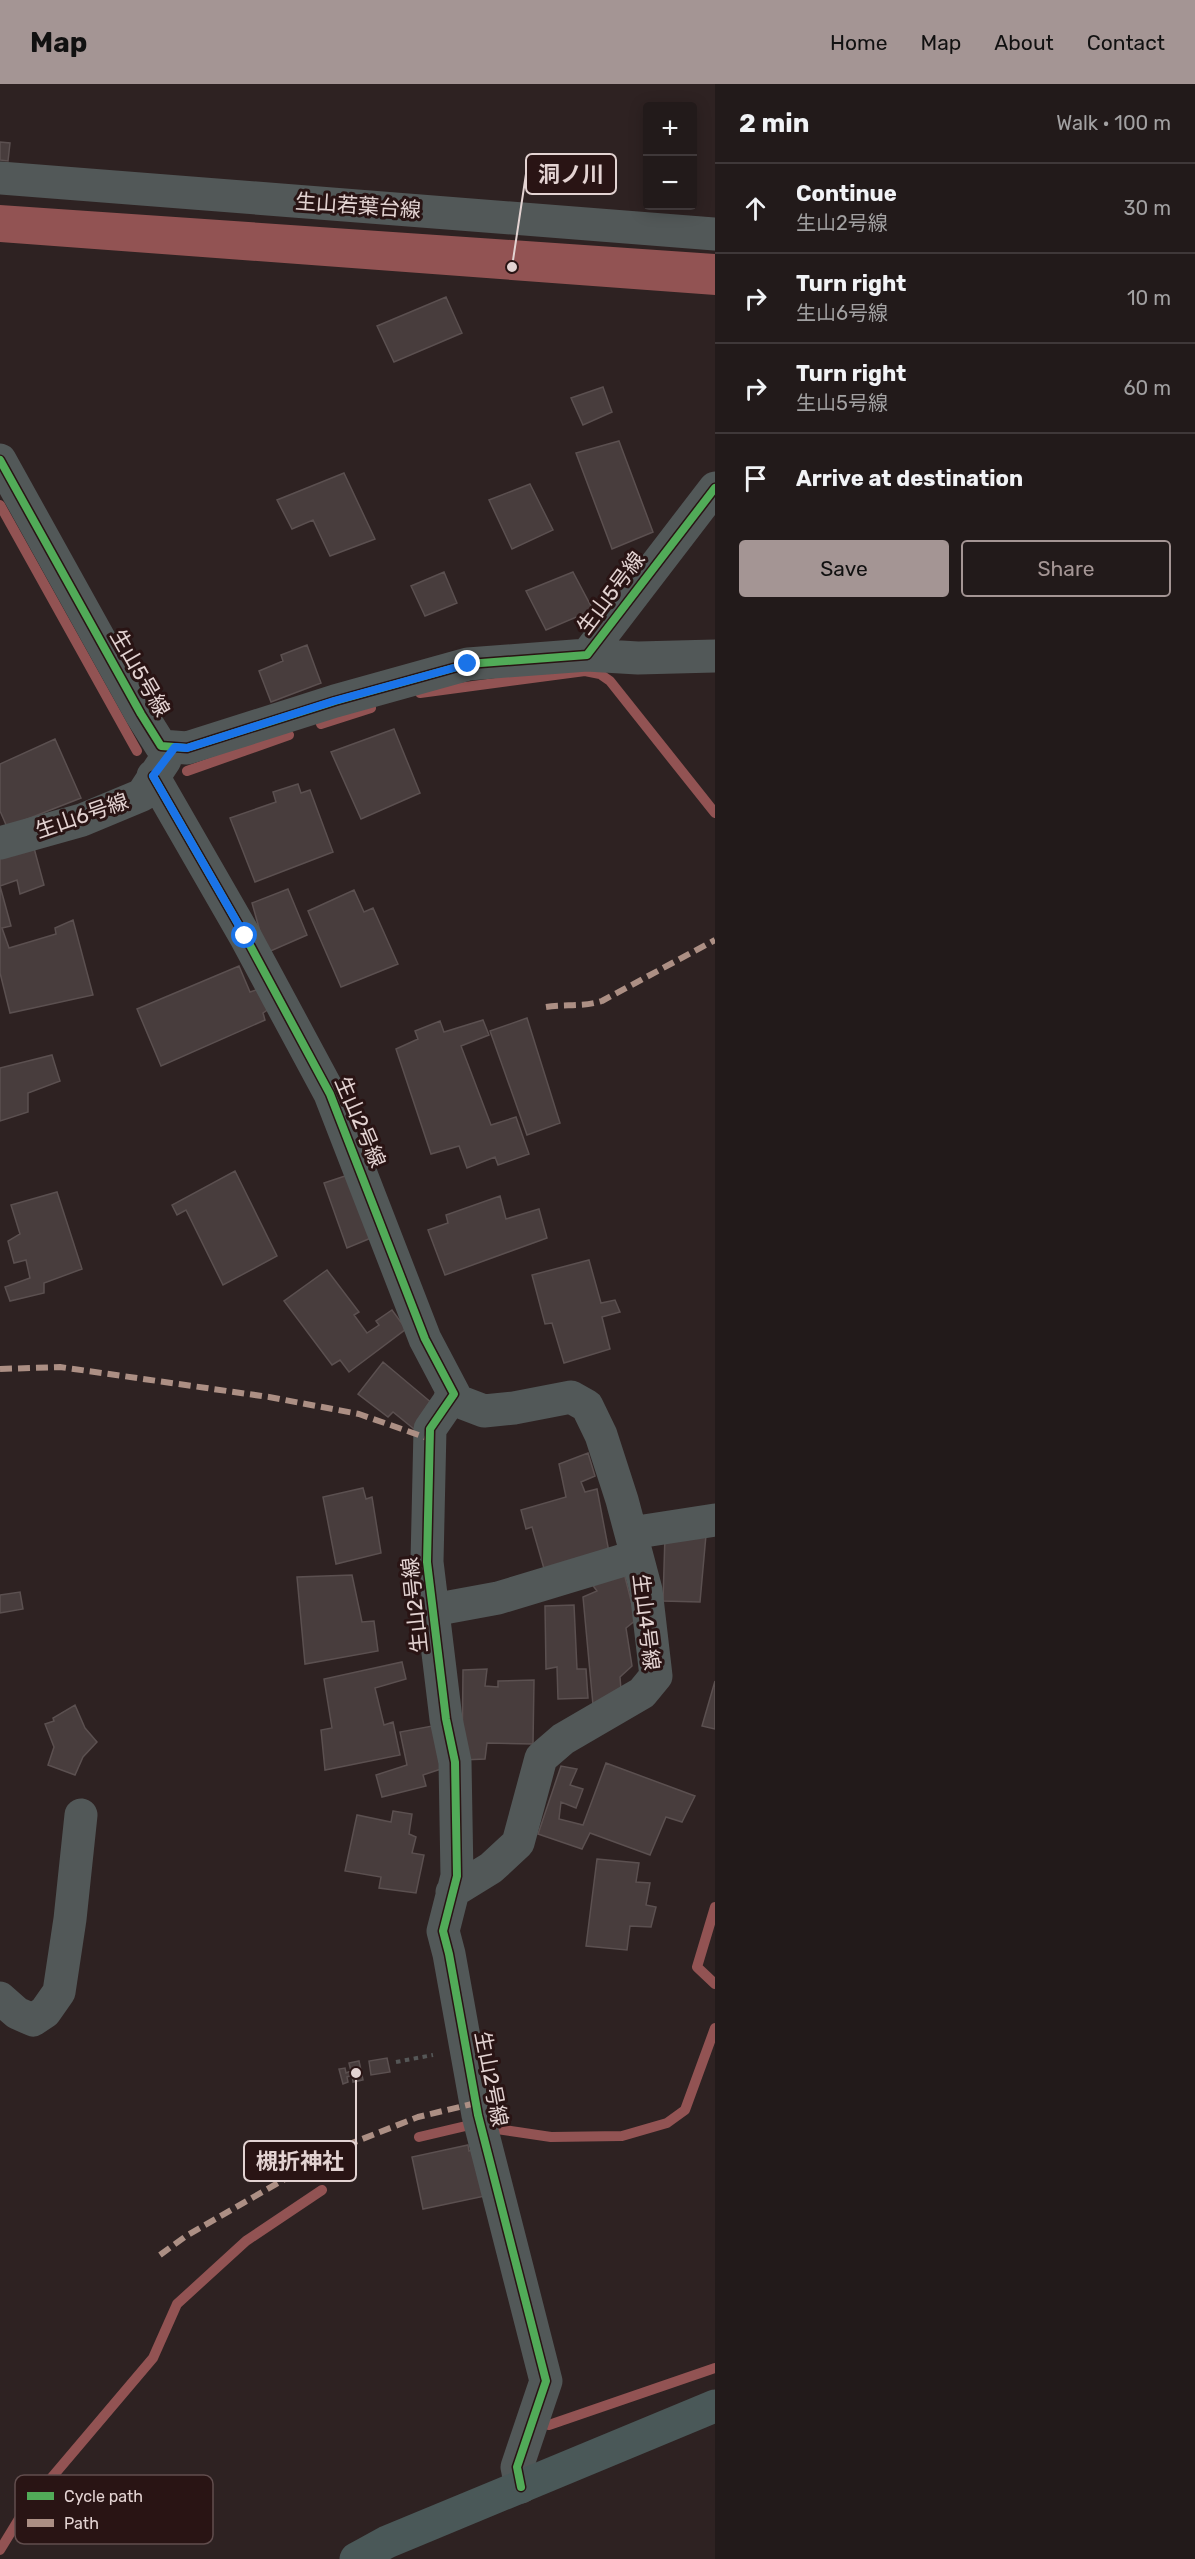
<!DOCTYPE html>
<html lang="en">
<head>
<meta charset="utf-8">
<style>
	:root { --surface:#221a1a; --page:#2e2727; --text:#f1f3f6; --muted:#a2a1a2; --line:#3f3839; --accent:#a49594 }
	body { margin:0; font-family:Rubik,"Noto Sans JP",sans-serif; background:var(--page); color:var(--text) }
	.controls { position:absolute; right:18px; top:18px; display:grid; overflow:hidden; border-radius:6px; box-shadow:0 3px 15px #0003 }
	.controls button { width:54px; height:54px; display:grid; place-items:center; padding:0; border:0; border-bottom:2px solid var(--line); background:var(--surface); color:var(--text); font:30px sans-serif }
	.stop { position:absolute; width:18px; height:18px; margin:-14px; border:4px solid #1a73e8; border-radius:50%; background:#fff }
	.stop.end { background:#1a73e8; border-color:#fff; box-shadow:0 2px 6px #0008 }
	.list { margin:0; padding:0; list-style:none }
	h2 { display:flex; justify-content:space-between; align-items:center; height:78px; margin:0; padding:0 24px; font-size:26px }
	h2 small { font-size:20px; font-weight:400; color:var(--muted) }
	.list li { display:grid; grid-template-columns:39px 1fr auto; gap:18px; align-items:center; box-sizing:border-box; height:90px; padding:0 24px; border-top:2px solid var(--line) }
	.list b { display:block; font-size:22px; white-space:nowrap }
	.list p { margin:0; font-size:20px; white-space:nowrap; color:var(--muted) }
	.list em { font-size:20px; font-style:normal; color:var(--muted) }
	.actions { display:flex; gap:12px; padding:18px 24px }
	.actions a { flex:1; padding:14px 0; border:2px solid var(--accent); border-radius:6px; text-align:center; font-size:21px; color:var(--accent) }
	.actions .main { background:var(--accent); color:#111 }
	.icon { flex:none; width:33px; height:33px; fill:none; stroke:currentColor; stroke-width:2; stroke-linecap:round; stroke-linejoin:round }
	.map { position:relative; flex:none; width:715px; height:2475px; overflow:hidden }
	header { display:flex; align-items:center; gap:36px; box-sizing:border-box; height:84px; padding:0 30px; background:var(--accent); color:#111 }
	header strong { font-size:28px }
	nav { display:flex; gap:33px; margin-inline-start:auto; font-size:21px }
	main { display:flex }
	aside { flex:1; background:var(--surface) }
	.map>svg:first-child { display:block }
	.water { fill:#925353 }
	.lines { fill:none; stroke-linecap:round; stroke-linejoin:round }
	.stream { stroke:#925353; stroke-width:10 }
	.building { fill:#483d3d; stroke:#5b5050; stroke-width:1.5 }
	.path { stroke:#555757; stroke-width:4; stroke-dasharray:4.5 4.5; stroke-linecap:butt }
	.minor { stroke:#525858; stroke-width:33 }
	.major { stroke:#4a5858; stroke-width:33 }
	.quiet { stroke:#ac8f84; stroke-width:6; stroke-dasharray:12 6; stroke-linecap:butt }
	.cycleway-casing { stroke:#291414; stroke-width:11 }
	.cycleway { stroke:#51ab58; stroke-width:8 }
	.route { stroke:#1a73e8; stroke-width:8 }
	.labels { text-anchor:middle; stroke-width:6; stroke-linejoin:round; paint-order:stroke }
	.street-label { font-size:21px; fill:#e3d3d2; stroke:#291414 }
	.key { fill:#291414; stroke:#614d4d; stroke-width:1.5 }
	.key-label { font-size:16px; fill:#e3d3d2 }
	.leader { fill:none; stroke:#e3d3d2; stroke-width:2 }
	.callout-dot { fill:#e3d3d2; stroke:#291414; stroke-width:2 }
	.callout { fill:#291414; stroke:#e3d3d2; stroke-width:2 }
	.callout-label { font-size:22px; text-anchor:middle; font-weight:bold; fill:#e3d3d2 }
</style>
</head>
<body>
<header>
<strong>Map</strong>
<nav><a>Home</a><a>Map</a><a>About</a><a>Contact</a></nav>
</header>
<main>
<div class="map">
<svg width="715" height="2475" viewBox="0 0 715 2475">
	<rect width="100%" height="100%" fill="#2e2222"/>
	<path class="water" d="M 0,121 L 715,170 L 715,211 L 0,158 Z"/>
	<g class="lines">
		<path class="stream" d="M 0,421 L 137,667
			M 420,609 L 585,587 L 600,590 L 610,597 L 715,729
			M 321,640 L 371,624
			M 187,687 L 289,651
			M 715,1823 L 697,1883 L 715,1900
			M 490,2044 L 551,2053 L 622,2052 L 667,2039 L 685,2026 L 715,1944
			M 419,2053 L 470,2041
			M 549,2341 L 715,2284
			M 0,2466 L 25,2425 L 153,2274 L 177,2220 L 246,2157 L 322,2106"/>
	</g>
	<path class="building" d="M 0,58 L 10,59 L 8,77 L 0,76 Z
		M 446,213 L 462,249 L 394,278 L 377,242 Z
		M 603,303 L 612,328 L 583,341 L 571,314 Z
		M 619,357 L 653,448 L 612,465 L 576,369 Z
		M 344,389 L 375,455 L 330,472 L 313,436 L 292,445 L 277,416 Z
		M 530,400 L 553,446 L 512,465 L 489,416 Z
		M 444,488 L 457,519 L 425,532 L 411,502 Z
		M 573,488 L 593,526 L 546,546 L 526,507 Z
		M 307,561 L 321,599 L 271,618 L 259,587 L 283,577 L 281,571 Z
		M 394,645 L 420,709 L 361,735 L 331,668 Z
		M 55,655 L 81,714 L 7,743 L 0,727 L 0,680 Z
		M 298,700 L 301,709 L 310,706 L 333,768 L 255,798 L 230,734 L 276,718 L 273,708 Z
		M 34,764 L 44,801 L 20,810 L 17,796 L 0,802 L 11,842 L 2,844 L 9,864 L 56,850 L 55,844 L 73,836 L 93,911 L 10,929 L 0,889 L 0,774 Z
		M 288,805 L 307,851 L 266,869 L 252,819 Z
		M 354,806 L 364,828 L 373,824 L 398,880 L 341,903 L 308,827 Z
		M 239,882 L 250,908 L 262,904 L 269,925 L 263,929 L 265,936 L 161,982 L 137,925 Z
		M 527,934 L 560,1039 L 527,1051 L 490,947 Z
		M 483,936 L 489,951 L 461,962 L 491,1041 L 516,1033 L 529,1070 L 498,1081 L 495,1073 L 467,1084 L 459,1062 L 431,1070 L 396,965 L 418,955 L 415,947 L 440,937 L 444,948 Z
		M 52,971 L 60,997 L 28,1009 L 28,1028 L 0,1037 L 0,984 Z
		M 235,1087 L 277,1172 L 223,1201 L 186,1126 L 177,1131 L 172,1121 Z
		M 351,1090 L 371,1154 L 347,1164 L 324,1099 Z
		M 57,1108 L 82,1185 L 44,1199 L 44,1209 L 10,1217 L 5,1203 L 30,1194 L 26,1176 L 14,1179 L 8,1157 L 20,1150 L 11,1121 Z
		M 500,1112 L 506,1135 L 539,1125 L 547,1154 L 445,1191 L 428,1146 L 448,1139 L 446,1131 Z
		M 589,1176 L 601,1219 L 615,1216 L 620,1228 L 602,1233 L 610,1265 L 564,1279 L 552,1239 L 545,1240 L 532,1191 Z
		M 327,1186 L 359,1228 L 354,1231 L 367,1249 L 379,1241 L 376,1237 L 392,1226 L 406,1245 L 349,1288 L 340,1276 L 332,1281 L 284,1217 Z
		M 383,1278 L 433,1320 L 414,1345 L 393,1328 L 388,1333 L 358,1310 Z
		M 588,1369 L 595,1392 L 581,1398 L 585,1408 L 597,1405 L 609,1468 L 545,1488 L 532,1443 L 526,1445 L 521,1426 L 566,1413 L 559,1380 Z
		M 363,1404 L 366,1415 L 372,1413 L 381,1469 L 336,1480 L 323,1413 Z
		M 665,1451 L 706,1451 L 700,1518 L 663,1517 Z
		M 623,1485 L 636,1536 L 626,1544 L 632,1582 L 620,1593 L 621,1606 L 593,1621 L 583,1513 L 597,1507 L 588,1495 Z
		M 352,1491 L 362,1538 L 374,1537 L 378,1567 L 305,1580 L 297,1493 Z
		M 20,1508 L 23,1525 L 0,1529 L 0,1511 Z
		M 574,1521 L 577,1585 L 586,1585 L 588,1614 L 558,1615 L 557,1583 L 546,1585 L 545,1522 Z
		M 402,1578 L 406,1595 L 375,1604 L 384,1641 L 393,1638 L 400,1671 L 325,1686 L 321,1646 L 332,1644 L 324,1595 Z
		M 487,1585 L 485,1602 L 498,1603 L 498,1597 L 534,1596 L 533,1660 L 487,1659 L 485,1675 L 462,1676 L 463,1586 Z
		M 715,1597 L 715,1645 L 702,1642 Z
		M 75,1621 L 85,1644 L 97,1658 L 83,1673 L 75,1691 L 48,1681 L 54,1663 L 45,1640 L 54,1637 L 53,1634 Z
		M 432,1642 L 441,1685 L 423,1691 L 426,1702 L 382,1713 L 376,1691 L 407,1681 L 400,1648 Z
		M 606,1679 L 695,1712 L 682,1738 L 666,1733 L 650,1771 L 590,1749 L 582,1765 L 538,1750 L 561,1682 L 577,1685 L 570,1701 L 583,1705 L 576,1724 L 561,1718 L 559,1735 L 583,1741 Z
		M 393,1727 L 412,1730 L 409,1750 L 416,1753 L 412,1769 L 424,1771 L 416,1809 L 379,1804 L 381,1793 L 345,1787 L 357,1731 L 391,1738 Z
		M 597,1775 L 639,1779 L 636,1798 L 650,1799 L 646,1821 L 656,1823 L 651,1843 L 630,1842 L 627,1866 L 586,1862 Z
		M 387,1974 L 390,1988 L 371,1991 L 369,1977 Z
		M 359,1977 L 363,1996 L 353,1998 L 352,1991 L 347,1993 L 348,1998 L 343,2000 L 339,1985 L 345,1984 L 346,1989 L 351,1987 L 349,1979 Z
		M 468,2061 L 469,2067 L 474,2065 L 485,2112 L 423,2125 L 412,2073 Z"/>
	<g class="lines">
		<path class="path" d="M 396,1978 L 433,1971"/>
		<path class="minor" d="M 0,94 L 715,150
			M 0,376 L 141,630 L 161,662 L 187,664 L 335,617 L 468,580 L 587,571 L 715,404
			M 587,571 L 638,574 L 715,572
			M 153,692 L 245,852 L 330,1010 L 425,1255 L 454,1310 L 430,1345 L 427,1478 L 446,1635 L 455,1678 L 457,1792 L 443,1847 L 449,1870 L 478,2031 L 546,2297 L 517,2383 L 521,2403
			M 0,759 L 82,736 L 142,711 L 165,676
			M 450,1314 L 484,1327 L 514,1324 L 571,1313 L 587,1322 L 601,1351 L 622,1416 L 646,1506 L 656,1592 L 642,1609 L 563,1655 L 541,1674 L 518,1759 L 491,1784 L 452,1808
			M 631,1449 L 715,1436
			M 433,1526 L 498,1514 L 637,1472
			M 0,1914 L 17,1929 L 33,1936 L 45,1928 L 59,1908 L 70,1835 L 81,1731"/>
		<path class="major" d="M 356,2475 L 387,2458 L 715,2322"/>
		<path class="quiet" d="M 546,923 C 565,920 583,923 602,917 L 715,856
			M 0,1285 L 60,1283 L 269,1313 L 359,1330 L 430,1355
			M 160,2171 L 186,2152 L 337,2065 L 418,2033 L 476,2019"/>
		<defs>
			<path id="cycleway" d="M 0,376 L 141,630 L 161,662 L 187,664 L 335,617 L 468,580 L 587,571 L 715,404
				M 153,692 L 245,852 L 330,1010 L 425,1255 L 454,1310 L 430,1345 L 427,1478 L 446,1635 L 455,1678 L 457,1792 L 443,1847 L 449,1870 L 478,2031 L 546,2297 L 517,2383 L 521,2403"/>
		</defs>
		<use href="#cycleway" class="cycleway-casing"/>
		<use href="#cycleway" class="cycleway"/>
	</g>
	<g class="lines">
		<path class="route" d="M 245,852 L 153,692 L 175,663 L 187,664 L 334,617 L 468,580"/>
	</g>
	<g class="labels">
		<g class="street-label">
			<text transform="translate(358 122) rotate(4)" y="7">生山若葉台線</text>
			<text transform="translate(611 509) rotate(-53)" y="7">生山5号線</text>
			<text transform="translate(140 589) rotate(60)" y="7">生山5号線</text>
			<text transform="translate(82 732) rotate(-19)" y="7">生山6号線</text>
			<text transform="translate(360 1038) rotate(67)" y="7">生山2号線</text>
			<text transform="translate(415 1521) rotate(-96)" y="7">生山2号線</text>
			<text transform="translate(646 1538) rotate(83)" y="7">生山4号線</text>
			<text transform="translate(491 1995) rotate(79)" y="7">生山2号線</text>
		</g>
	</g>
	<rect x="15" y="2391" width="198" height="69" rx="9" class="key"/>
	<rect x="27" y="2408" width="27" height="8" fill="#51ab58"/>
	<rect x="27" y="2435" width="27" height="8" fill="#ac8f84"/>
	<g class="key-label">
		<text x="64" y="2418">Cycle path</text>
		<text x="64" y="2445">Path</text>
	</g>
	<path class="leader" d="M512 183L526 90M356 1989L356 2077"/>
	<g class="callout-dot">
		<circle cx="512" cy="183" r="6"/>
		<circle cx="356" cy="1989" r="6"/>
	</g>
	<g class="callout">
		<rect x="526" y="70" width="90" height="40" rx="6"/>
		<rect x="244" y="2057" width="112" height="40" rx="6"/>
	</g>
	<g class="callout-label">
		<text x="571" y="98">洞ノ川</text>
		<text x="300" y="2085">槻折神社</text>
	</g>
</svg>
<div class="controls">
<button>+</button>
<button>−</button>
</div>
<div class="stop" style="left:245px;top:852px"></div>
<div class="stop end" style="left:468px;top:580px"></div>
</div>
<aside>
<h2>2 min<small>Walk · 100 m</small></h2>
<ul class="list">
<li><svg class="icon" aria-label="ahead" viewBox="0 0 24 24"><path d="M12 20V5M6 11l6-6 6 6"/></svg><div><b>Continue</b><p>生山2号線</p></div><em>30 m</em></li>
<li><svg class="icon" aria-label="right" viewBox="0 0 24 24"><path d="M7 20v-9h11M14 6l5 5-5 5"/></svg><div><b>Turn right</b><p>生山6号線</p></div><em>10 m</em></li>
<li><svg class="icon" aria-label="right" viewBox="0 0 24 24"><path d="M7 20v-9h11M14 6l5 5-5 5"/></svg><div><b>Turn right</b><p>生山5号線</p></div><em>60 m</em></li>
<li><svg class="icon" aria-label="arrive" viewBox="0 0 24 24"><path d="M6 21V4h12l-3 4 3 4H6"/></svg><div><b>Arrive at destination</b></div></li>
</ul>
<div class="actions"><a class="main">Save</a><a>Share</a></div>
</aside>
</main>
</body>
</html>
